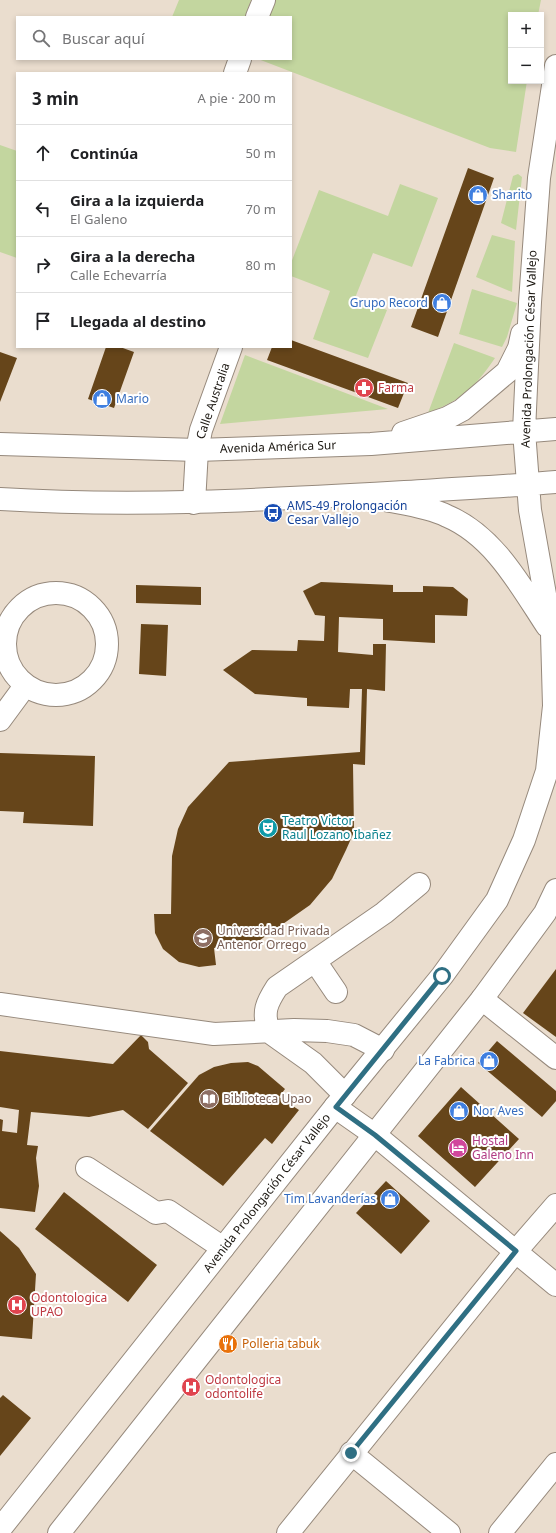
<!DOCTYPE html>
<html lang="es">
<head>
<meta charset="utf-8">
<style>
	:root { --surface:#fff; --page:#f2f2f2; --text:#202124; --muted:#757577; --line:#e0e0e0 }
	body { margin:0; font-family:"Noto Sans",sans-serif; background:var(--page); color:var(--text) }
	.controls { position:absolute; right:12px; top:12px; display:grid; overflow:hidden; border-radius:0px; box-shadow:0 2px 6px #0003 }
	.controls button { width:36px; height:36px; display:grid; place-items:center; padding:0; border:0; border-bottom:1px solid var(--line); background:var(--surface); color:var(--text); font:20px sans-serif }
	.stop { position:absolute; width:12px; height:12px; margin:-9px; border:3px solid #2f6f83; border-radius:50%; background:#fff }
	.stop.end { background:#2f6f83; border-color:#fff; box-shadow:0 1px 4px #0008 }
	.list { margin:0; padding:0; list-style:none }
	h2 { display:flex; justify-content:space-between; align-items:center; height:52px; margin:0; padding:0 16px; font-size:17px }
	h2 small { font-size:13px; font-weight:400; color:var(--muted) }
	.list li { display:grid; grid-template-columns:26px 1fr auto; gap:12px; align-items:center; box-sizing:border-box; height:56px; padding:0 16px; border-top:1px solid var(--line) }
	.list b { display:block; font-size:15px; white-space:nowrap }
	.list p { margin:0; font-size:13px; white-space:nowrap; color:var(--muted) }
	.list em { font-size:13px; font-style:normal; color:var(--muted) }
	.icon { flex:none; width:22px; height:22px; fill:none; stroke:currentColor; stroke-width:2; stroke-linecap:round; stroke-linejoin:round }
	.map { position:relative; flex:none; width:556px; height:1533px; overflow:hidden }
	.search { position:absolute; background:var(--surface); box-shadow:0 2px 6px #0003; left:16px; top:16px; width:276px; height:44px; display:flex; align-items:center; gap:10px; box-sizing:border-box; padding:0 14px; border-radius:0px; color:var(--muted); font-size:15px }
	.panel { position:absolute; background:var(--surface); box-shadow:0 2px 6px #0003; left:16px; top:72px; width:276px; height:276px; border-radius:0px }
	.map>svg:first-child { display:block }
	.green { fill:#c3d69f }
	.building { fill:#66451a }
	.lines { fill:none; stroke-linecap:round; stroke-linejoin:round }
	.minor-casing { stroke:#96897c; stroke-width:24 }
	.major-casing { stroke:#96897c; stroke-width:24 }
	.minor { stroke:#fff; stroke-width:22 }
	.major { stroke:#fff; stroke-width:22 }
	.route { stroke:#2f6f83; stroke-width:5 }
	.labels { text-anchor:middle; stroke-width:4; stroke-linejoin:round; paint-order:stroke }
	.shop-label { font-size:12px; fill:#366cbe; stroke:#fff; text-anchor:start }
	.street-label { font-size:12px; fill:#1b1711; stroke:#fff }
	.health-label { font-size:12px; fill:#be3a42; stroke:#fff; text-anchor:start }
	.transit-label { font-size:12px; fill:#164399; stroke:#fff; text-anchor:start }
	.culture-label { font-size:12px; fill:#0d838f; stroke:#fff; text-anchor:start }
	.education-label { font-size:12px; fill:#785e54; stroke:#fff; text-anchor:start }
	.hotel-label { font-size:12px; fill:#b23c85; stroke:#fff; text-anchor:start }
	.food-label { font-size:12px; fill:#c56008; stroke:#fff; text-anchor:start }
</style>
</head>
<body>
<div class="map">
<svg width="556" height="1533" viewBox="0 0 556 1533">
	<rect width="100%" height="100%" fill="#eaddce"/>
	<path class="green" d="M 179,0 L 251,0 L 245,17 L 172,17 Z
		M 271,0 L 541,0 L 538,15 L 511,15 L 511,81 L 527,81 L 516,152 L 490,148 L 258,59 L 291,59 L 291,17 L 264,17 Z
		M 0,145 L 17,151 L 17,258 L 0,252 Z
		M 518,174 L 522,177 L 516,230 L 501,223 L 513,176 Z
		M 400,184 L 438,198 L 412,267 L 373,253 L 355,298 L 387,310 L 368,358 L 313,339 L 330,291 L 291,276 L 291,263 L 319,190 L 388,216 Z
		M 492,235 L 515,241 L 512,292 L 476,277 Z
		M 472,289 L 517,303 L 507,337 L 502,347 L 459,334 Z
		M 454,343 L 495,358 C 475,387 462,400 428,413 Z
		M 245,355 L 388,409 L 220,424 Z"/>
	<path class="building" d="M 468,168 L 494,178 L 438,337 L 411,327 Z
		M 291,340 L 408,383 L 398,408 L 267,360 L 272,347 L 291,347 Z
		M 106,347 L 120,347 L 134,352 L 114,408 L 88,399 Z
		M 0,352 L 17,358 L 0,402 Z
		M 321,582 L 393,585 L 393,592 L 423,592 L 423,586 L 453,587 L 468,599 L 467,616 L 435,615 L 435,643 L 383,640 L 383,619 L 339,617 L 338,652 L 373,655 L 373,644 L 386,644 L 385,691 L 367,689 L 365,765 L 353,764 L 354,832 L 346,850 L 332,879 L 310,905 L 260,940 L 241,945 L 214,948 L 216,965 L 199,967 L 179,962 L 163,949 L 155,933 L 154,914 L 171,914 L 172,856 L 178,829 L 188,807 L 229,762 L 360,752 L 362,689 L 350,689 L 349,708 L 307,706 L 307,698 L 255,694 L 223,670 L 252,650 L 297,651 L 298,640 L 324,641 L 325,616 L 315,615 L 303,591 Z
		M 136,585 L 201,587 L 201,605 L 136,603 Z
		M 141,624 L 168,625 L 166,676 L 139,674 Z
		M 0,753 L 95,756 L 93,826 L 23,823 L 24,812 L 0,811 Z
		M 556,969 L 556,1037 L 523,1013 Z
		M 141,1035 L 148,1042 L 149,1049 L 188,1083 L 148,1129 L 123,1110 L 89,1117 L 31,1112 L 27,1145 L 38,1146 L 36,1158 L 39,1186 L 35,1212 L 0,1208 L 0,1119 L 3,1120 L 2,1131 L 17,1133 L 19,1110 L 0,1107 L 0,1051 L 113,1064 Z
		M 497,1041 L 556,1091 L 556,1101 L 542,1117 L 478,1063 Z
		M 248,1062 L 258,1066 L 285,1089 L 279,1097 L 299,1110 L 272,1144 L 265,1138 L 223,1186 L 150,1131 L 199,1075 L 214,1067 L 231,1063 Z
		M 461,1087 L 519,1139 L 475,1187 L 418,1136 Z
		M 386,1181 L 430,1221 L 401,1254 L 356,1213 Z
		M 64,1192 L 157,1265 L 128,1302 L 35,1229 Z
		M 0,1231 L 19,1248 L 36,1274 L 32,1339 L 0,1336 Z
		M 3,1395 L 31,1418 L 0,1456 L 0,1398 Z"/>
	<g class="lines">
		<defs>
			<path id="minor" d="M 257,17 L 264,0
				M 235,73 L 240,59
				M 194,503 L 197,450 L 201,430 L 231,347
				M5 644a51 51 0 1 1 102 0a51 51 0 1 1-102 0Z
				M 0,720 L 25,686
				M 315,961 L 336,992
				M 482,999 L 556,1058
				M 0,1004 L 214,1034 L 294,1030 L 327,1031 L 354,1035 L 383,1050
				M 345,1095 L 313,1063 L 268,1031 C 263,1011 266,1004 277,987 L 384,913 L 419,884
				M 335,1107 L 375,1135 L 556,1285
				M 87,1168 L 156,1213 L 168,1211 L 223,1248
				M 351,1453 L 449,1533
				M 288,1533 L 516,1251 L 556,1205
				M 500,1533 L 556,1464"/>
			<path id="major" d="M 403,433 L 447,418 L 462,410 L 507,372 L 519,348 L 522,334
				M 0,444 L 197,450 L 371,444 L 556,429
				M 0,499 C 143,508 281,499 423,491 C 468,488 512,486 556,482
				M 385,500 C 405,504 429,507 447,516 C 494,536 520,585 547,626
				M 0,1529 L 335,1107 L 442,976 L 497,900 L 524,840 L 547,771 L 554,706 L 552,634 L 530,510 L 524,431 L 530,302 L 539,178 L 556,66
				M 59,1533 L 482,999 L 545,913 L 556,890"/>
		</defs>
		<use href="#minor" class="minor-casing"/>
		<use href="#major" class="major-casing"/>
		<use href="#minor" class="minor"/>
		<use href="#major" class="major"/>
	</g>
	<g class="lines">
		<path class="route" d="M 351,1453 L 516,1251 L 375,1135 L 336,1107 L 442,976"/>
	</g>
	<defs>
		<symbol id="shop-disc" viewBox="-11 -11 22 22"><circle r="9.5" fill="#3f7fe0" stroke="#fff"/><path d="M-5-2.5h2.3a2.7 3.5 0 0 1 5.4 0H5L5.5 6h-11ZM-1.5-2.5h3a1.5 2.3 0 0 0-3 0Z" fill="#fff"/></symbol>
		<symbol id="pharmacy-disc" viewBox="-11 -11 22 22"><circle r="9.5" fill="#e0444e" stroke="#fff"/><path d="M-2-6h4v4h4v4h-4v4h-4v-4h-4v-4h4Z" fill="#fff"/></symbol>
		<symbol id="bus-disc" viewBox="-11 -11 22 22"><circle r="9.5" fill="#1a4fb4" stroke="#fff"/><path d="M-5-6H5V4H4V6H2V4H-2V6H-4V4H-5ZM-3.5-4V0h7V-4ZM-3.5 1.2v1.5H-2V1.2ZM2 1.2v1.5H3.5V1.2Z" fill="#fff"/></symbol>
		<symbol id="theatre-disc" viewBox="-11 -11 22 22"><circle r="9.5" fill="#0f9aa8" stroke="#fff"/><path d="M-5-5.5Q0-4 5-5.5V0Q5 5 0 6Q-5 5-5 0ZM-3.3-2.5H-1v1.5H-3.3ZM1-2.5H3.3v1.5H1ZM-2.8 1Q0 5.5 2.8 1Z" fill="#fff"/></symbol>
		<symbol id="university-disc" viewBox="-11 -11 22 22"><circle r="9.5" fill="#8d6e63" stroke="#fff"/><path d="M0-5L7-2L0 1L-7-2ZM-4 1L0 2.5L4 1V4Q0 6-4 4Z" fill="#fff"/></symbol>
		<symbol id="library-disc" viewBox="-11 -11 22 22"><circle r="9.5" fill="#8d6e63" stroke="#fff"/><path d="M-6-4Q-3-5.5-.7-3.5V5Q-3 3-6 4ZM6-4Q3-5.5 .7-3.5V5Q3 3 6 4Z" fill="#fff"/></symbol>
		<symbol id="hotel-disc" viewBox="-11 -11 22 22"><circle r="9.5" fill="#d1479c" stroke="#fff"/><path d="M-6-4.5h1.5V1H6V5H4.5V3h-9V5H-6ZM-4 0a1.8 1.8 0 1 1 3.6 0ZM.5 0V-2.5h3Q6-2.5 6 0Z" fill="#fff"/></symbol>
		<symbol id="hospital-disc" viewBox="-11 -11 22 22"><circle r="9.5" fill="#e0444e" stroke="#fff"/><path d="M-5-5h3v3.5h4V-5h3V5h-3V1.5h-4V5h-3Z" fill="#fff"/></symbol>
		<symbol id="restaurant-disc" viewBox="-11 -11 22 22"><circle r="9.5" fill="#e8710a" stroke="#fff"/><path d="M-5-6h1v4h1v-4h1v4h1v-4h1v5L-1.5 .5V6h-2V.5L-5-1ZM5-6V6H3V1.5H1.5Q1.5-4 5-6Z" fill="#fff"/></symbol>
	</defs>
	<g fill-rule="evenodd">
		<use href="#shop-disc" x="467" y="184" width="22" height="22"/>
		<use href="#shop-disc" x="431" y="292" width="22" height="22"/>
		<use href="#pharmacy-disc" x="353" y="377" width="22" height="22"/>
		<use href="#shop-disc" x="91" y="388" width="22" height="22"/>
		<use href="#bus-disc" x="262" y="502" width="22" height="22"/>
		<use href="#theatre-disc" x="257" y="817" width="22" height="22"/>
		<use href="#university-disc" x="192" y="927" width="22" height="22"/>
		<use href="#shop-disc" x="478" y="1050" width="22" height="22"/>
		<use href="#library-disc" x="198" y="1088" width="22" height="22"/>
		<use href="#shop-disc" x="448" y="1100" width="22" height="22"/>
		<use href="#hotel-disc" x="447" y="1137" width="22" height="22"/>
		<use href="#shop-disc" x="379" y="1188" width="22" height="22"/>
		<use href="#hospital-disc" x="6" y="1294" width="22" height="22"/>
		<use href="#restaurant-disc" x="217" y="1333" width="22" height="22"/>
		<use href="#hospital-disc" x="180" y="1376" width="22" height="22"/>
	</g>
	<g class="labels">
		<g class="shop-label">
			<text x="492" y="199">Sharito</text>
			<text x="428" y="307" text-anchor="end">Grupo Record</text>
			<text x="116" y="403">Mario</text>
			<text x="475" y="1065" text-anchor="end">La Fabrica</text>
			<text x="473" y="1115">Nor Aves</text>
			<text x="376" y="1203" text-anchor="end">Tim Lavanderías</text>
		</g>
		<g class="street-label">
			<text transform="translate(529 349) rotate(-88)" y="4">Avenida Prolongación César Vallejo</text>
			<text transform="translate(213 401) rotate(-71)" y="4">Calle Australia</text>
			<text transform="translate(278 447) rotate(-2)" y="4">Avenida América Sur</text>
			<text transform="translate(267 1193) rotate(-52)" y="4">Avenida Prolongación César Vallejo</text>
		</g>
		<g class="health-label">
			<text x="378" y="392">Farma</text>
			<text x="31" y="1302">Odontologica<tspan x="31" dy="14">UPAO</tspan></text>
			<text x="205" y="1384">Odontologica<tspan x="205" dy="14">odontolife</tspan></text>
		</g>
		<g class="transit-label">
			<text x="287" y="510">AMS-49 Prolongación<tspan x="287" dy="14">Cesar Vallejo</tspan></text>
		</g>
		<g class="culture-label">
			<text x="282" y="825">Teatro Victor<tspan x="282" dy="14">Raul Lozano Ibañez</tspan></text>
		</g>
		<g class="education-label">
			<text x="217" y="935">Universidad Privada<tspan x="217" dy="14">Antenor Orrego</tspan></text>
			<text x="223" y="1103">Biblioteca Upao</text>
		</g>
		<g class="hotel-label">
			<text x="472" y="1145">Hostal<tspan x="472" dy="14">Galeno Inn</tspan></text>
		</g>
		<g class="food-label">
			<text x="242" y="1348">Polleria tabuk</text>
		</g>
	</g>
</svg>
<div class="controls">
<button>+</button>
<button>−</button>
</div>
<div class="stop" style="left:442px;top:976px"></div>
<div class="stop end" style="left:351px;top:1453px"></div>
<div class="search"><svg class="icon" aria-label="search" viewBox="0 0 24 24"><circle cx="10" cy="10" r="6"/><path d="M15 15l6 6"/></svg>Buscar aquí</div>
<section class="panel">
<h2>3 min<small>A pie · 200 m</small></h2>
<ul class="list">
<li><svg class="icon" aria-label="ahead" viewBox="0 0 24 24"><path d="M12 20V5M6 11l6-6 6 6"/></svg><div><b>Continúa</b></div><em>50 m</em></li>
<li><svg class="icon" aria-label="left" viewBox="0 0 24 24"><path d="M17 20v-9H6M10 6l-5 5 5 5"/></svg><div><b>Gira a la izquierda</b><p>El Galeno</p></div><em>70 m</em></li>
<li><svg class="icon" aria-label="right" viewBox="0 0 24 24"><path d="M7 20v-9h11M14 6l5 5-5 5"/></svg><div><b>Gira a la derecha</b><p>Calle Echevarría</p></div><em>80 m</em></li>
<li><svg class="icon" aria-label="arrive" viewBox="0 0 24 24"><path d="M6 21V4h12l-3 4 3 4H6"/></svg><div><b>Llegada al destino</b></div></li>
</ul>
</section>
</div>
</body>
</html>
